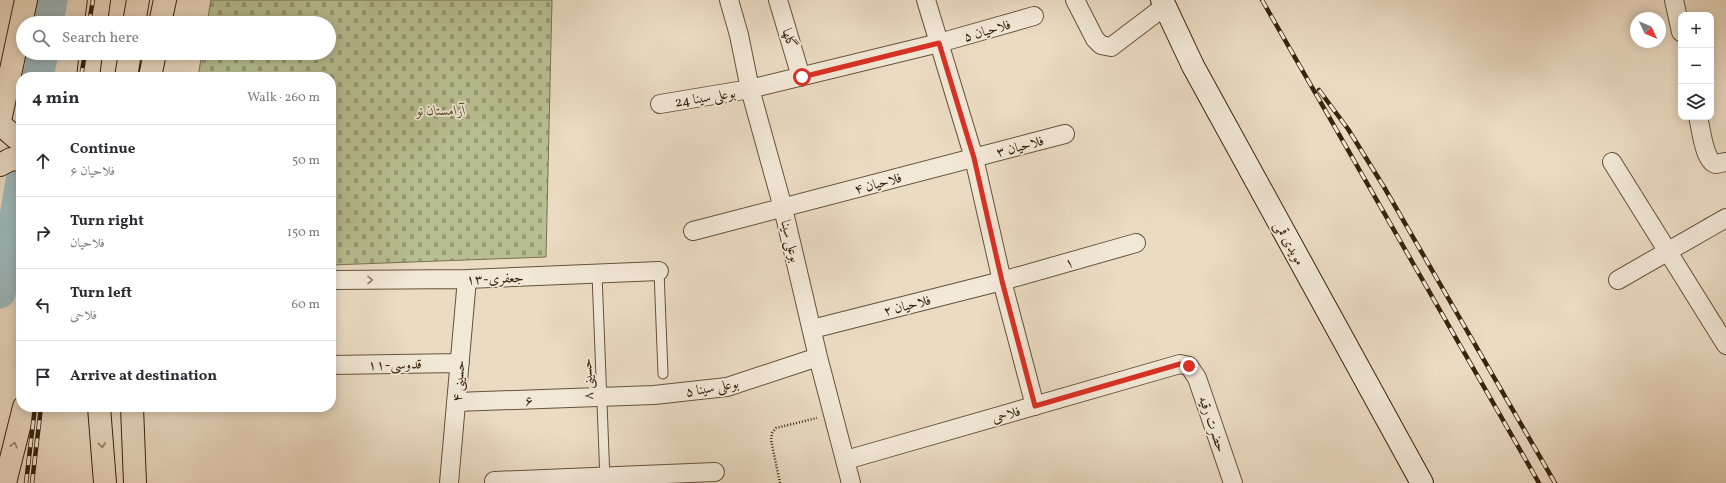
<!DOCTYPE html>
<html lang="en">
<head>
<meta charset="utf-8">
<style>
	:root { --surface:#fff; --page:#f2f2f3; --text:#2b2b33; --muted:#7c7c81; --line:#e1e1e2 }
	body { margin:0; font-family:Vollkorn,Amiri,serif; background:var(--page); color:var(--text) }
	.controls { position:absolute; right:12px; top:12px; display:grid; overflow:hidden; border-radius:8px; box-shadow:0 2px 10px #0003 }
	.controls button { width:36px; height:36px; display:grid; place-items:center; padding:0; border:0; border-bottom:1px solid var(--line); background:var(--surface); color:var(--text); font:20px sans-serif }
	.compass { position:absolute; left:1630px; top:12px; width:36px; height:36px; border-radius:50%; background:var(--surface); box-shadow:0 2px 10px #0003; rotate:134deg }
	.stop { position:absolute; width:12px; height:12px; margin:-9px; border:3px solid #d93025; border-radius:50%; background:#fff }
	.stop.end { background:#d93025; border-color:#fff; box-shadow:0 1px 4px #0008 }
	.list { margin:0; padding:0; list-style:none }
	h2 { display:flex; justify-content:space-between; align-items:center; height:52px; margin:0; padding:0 16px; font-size:17px }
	h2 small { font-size:13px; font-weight:400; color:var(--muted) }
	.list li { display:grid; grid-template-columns:26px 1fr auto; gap:12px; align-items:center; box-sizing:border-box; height:72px; padding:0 16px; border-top:1px solid var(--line) }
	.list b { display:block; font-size:15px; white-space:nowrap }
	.list p { margin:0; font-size:13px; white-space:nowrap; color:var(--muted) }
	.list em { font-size:13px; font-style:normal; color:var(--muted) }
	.icon { flex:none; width:22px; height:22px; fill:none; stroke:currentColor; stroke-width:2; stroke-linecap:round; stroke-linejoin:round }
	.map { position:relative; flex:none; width:1726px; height:483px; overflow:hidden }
	.search { position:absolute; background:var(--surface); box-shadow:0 2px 10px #0003; left:16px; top:16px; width:320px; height:44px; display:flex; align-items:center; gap:10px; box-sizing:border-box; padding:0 14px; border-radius:22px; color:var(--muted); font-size:15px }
	.panel { position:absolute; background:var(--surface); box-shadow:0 2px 10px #0003; left:16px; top:72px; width:320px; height:340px; border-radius:16px }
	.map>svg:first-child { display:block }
	.cemetery { fill:url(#cemetery-stones); stroke:#787250 }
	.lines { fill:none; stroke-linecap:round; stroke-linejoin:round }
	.river { stroke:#9db8bd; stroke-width:31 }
	.lane-casing { stroke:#65523a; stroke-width:11 }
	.street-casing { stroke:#65523a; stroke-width:20 }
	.secondary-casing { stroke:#38240c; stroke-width:24 }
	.primary-casing { stroke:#38240c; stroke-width:24 }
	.path { stroke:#38240c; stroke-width:2.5; stroke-dasharray:1 2; stroke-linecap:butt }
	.lane { stroke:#f2e8d7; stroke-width:9 }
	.street { stroke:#f2e8d7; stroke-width:18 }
	.secondary { stroke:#f2e8d7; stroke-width:22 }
	.primary { stroke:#ebdbc2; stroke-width:22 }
	.rail-casing { stroke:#38240c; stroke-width:4.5 }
	.rail { stroke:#f2e8d7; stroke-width:3; stroke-dasharray:9; stroke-linecap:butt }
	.oneway { stroke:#958672 }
	.oneway2 { stroke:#928067 }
	.route { stroke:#d93025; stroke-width:5 }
	.labels { text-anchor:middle; stroke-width:3.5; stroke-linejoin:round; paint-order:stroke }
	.street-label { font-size:14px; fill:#38240c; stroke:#f2e8d7 }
	.park-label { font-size:14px; font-style:italic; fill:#584b2e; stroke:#f2e8d7 }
</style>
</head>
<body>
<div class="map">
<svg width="1726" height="483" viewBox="0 0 1726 483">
	<defs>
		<pattern id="cemetery-stones" width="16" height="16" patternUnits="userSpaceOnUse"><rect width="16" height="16" fill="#b8c093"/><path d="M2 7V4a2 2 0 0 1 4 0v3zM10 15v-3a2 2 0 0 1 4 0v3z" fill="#979c76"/></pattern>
	</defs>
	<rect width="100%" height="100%" fill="#ebdbc2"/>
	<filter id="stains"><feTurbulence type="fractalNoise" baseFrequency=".005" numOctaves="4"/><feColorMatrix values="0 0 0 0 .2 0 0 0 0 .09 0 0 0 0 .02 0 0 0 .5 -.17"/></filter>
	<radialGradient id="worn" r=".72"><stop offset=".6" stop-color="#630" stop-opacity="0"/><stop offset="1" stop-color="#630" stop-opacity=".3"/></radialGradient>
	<path class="cemetery" d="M 211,0 L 552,0 L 546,257 L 331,265 L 331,77 L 198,77 L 202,53 L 329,53 L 329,23 L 207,23 Z"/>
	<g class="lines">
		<path class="river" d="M 48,23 L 52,0
			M 38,77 L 43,53
			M 0,293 L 5,276 L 21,181"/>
		<defs>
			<path id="lane" d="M 659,271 L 663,374
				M 597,274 L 605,480"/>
			<path id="street" d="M 729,0 L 739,35 L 750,89 L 783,208 L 818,357 L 851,483
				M 778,0 L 801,77
				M 926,0 L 974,158 L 1002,281 L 1035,406
				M 1075,0 L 1095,39 L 1101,45 L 1111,47 L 1165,6
				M 1674,0 L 1681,32
				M 660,104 L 750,89 L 939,43 L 1034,16
				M 1698,117 C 1701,127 1704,162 1716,164 C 1719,164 1723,162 1726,162
				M 1612,162 L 1726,345
				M 693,231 L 1065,134
				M 331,280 L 467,279 L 659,271
				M 1618,280 L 1726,218
				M 812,329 L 1002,281 L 1136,243
				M 331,365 L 460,363
				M 456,402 L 654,395 L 727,387 L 818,357
				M 846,460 L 1180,364 L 1189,366 L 1197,378 L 1233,483
				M 494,481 L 715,472
				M 449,483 L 467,279"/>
			<path id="secondary" d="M 1162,0 L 1193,66 L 1422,483"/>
			<path id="primary" d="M 96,23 L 99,0
				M 134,23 L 138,0
				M 160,23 L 165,0
				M 88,77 L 91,53
				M 126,77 L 130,53
				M 150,77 L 155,53
				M 0,121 L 26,0
				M 0,124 L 16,138 L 21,139
				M 0,165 L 11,159 L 21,160
				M 99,407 L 105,483
				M 132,407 L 135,483
				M 5,483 L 24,407"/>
		</defs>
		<use href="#lane" class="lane-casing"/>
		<use href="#street" class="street-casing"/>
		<use href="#secondary" class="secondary-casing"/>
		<use href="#primary" class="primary-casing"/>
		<path class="path" d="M 780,483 L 771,440 L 772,433 L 776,428 L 817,418"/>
		<use href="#lane" class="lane"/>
		<use href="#street" class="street"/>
		<use href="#secondary" class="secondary"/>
		<use href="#primary" class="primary"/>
		<defs>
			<path id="rail" d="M 1262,0 L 1539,483
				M 89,23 L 93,0
				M 81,77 L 85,53
				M 1319,90 L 1348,129 L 1384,187 L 1555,483
				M 26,483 L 35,407
				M 32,483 L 41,407"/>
		</defs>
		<use href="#rail" class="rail-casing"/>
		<use href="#rail" class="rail"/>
	</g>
	<defs><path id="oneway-chevron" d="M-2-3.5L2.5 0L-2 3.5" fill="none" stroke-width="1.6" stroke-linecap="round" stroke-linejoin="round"/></defs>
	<use class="oneway" href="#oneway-chevron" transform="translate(370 280)"/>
	<g class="oneway2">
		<use href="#oneway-chevron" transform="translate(14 445) rotate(-76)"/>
		<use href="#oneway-chevron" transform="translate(102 445) rotate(85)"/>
	</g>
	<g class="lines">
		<path class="route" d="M 802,77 L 939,43 L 974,158 L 1002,281 L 1035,406 L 1180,364 L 1189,366"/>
	</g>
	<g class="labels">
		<g class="street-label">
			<text transform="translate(987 30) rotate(-16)" y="5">فلاحیان ۵</text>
			<text transform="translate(790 38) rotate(73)" y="5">گلها</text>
			<text transform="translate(705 97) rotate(-9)" y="5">بوعلی سینا 24</text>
			<text transform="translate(1020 146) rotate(-15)" y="5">فلاحیان ۳</text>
			<text transform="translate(878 183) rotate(-15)" y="5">فلاحیان ۴</text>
			<text transform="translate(791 241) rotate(76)" y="5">بوعلی سینا</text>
			<text transform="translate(1290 243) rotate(61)" y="5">مویدی قمی</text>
			<text transform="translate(1069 262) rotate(-16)" y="5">۱</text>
			<text transform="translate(495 278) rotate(-2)" y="5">جعفری-۱۳</text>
			<text transform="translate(907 305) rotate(-14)" y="5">فلاحیان ۲</text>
			<text transform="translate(395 364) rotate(-1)" y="5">قدوسی-۱۱</text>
			<text transform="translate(587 379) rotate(-92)" y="5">حسینی ۸</text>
			<text transform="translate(458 381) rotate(-85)" y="5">حسینی ۴</text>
			<text transform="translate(712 387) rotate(-10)" y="5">بوعلی سینا ۵</text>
			<text transform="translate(529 400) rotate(-2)" y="5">۶</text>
			<text transform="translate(1006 414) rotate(-16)" y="5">فلاحی</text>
			<text transform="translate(1213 424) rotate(71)" y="5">حضرت رقیه</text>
		</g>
		<g class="park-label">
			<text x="441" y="115">آرامستان نو</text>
		</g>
	</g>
	<rect width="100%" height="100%" filter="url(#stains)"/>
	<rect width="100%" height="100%" fill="url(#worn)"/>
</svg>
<div class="controls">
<button>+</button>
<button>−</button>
<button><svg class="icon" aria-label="layers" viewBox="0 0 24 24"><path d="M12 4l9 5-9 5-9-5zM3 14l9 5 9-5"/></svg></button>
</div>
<svg class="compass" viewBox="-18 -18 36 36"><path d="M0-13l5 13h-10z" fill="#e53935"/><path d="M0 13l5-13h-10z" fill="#7c7c81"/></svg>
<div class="stop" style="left:802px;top:77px"></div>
<div class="stop end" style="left:1189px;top:366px"></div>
<div class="search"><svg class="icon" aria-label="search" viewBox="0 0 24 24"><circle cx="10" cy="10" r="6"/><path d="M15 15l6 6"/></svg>Search here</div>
<section class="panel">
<h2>4 min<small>Walk · 260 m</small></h2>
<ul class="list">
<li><svg class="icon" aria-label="ahead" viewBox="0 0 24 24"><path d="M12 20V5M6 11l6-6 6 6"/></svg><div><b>Continue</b><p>فلاحیان ۶</p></div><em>50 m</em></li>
<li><svg class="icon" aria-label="right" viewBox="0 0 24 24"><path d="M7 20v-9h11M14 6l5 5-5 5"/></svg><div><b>Turn right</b><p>فلاحیان</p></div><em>150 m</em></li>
<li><svg class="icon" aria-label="left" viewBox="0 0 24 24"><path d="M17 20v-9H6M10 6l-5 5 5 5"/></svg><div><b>Turn left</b><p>فلاحی</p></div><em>60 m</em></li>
<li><svg class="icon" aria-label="arrive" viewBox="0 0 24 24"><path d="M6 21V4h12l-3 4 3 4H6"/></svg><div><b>Arrive at destination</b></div></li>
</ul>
</section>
</div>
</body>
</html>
